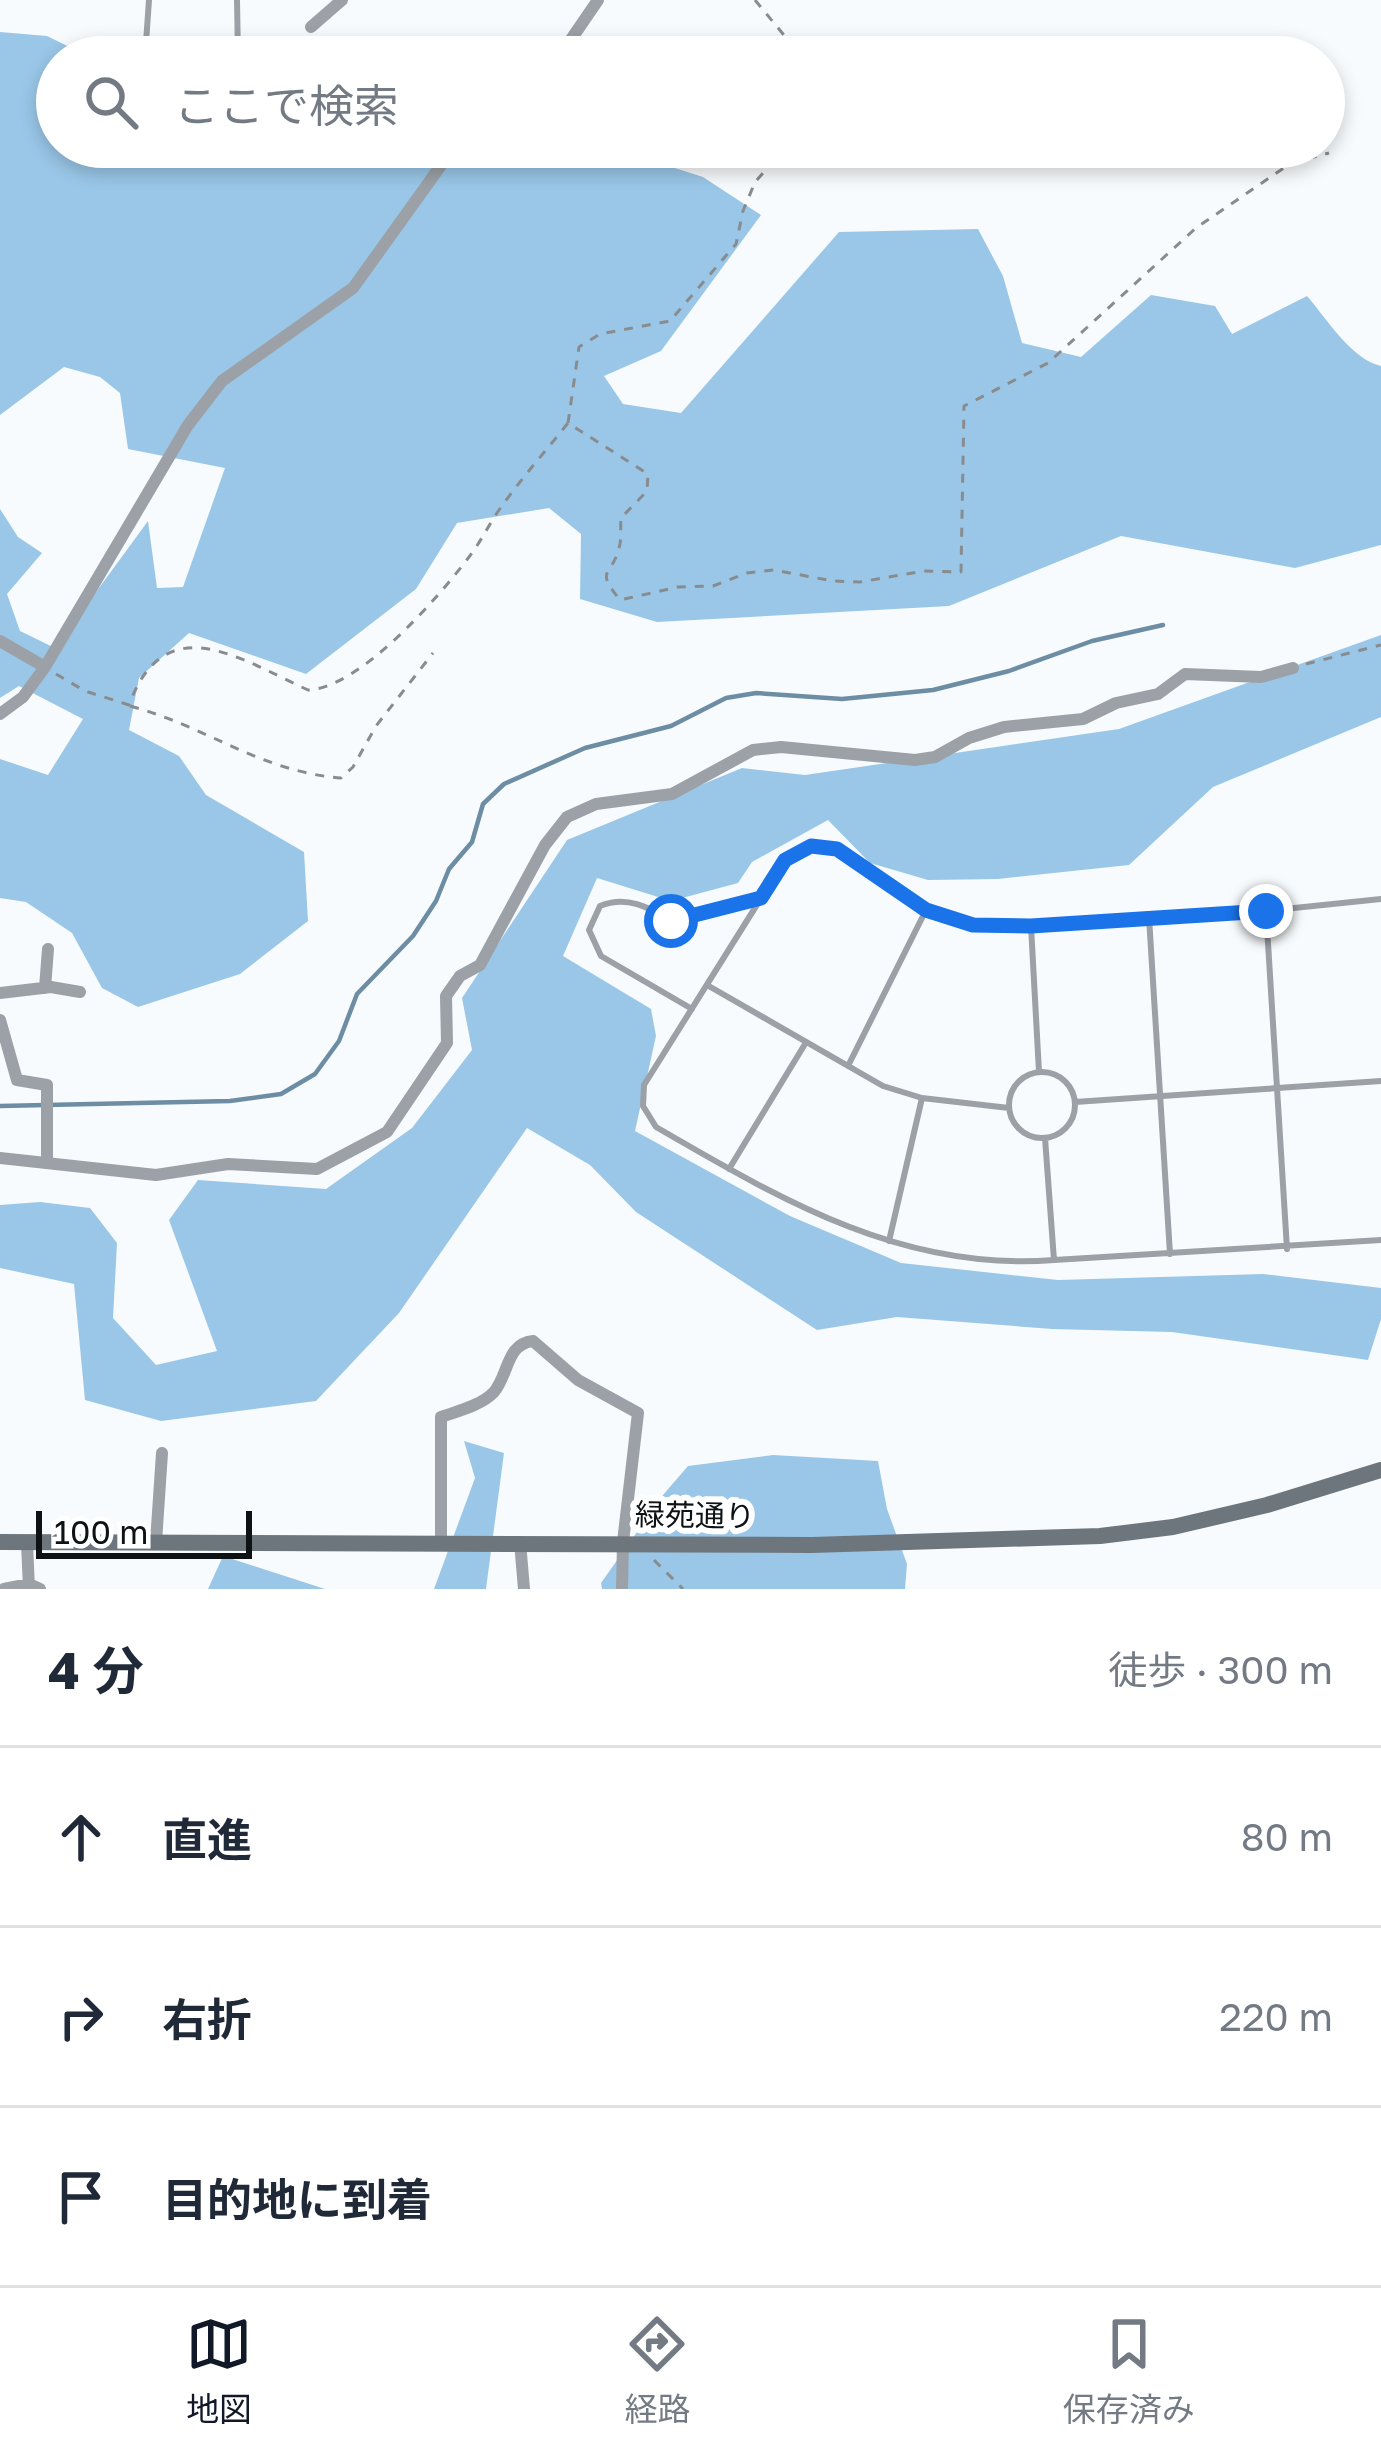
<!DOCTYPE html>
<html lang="ja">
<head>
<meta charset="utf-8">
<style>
	:root { --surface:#fff; --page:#f6f6f7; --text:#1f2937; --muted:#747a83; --line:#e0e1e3; --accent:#111827 }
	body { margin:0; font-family:"Golos Text","Noto Sans JP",sans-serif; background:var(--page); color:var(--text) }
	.scale { position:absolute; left:36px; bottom:30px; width:216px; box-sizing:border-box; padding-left:12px; border:6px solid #0d1215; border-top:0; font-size:33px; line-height:42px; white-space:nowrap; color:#0d1215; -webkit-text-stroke:9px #fff; paint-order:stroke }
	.stop { position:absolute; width:36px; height:36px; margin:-27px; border:9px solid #1a73e8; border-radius:50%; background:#fff }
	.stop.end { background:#1a73e8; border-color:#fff; box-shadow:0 3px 12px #0008 }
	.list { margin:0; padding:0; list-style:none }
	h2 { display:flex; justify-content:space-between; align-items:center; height:156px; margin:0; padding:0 48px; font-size:51px }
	h2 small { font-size:39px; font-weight:400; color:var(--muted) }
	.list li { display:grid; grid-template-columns:78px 1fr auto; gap:36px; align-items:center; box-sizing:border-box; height:180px; padding:0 48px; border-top:3px solid var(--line) }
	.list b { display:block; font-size:45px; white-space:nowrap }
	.list em { font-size:39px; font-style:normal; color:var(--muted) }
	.icon { flex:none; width:66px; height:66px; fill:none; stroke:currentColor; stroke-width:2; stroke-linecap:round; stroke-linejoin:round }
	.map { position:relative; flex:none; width:1381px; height:1589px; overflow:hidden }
	.search { position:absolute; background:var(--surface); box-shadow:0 6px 18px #0003; left:36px; right:36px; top:36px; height:132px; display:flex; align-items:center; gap:30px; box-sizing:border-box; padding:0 42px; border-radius:66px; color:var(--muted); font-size:45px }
	.sheet { height:696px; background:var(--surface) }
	nav { display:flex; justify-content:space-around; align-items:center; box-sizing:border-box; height:168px; border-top:3px solid var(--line); background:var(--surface); font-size:33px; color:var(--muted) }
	nav a { display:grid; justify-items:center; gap:6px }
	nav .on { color:var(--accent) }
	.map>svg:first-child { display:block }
	.forest { fill:#9ac7e8 }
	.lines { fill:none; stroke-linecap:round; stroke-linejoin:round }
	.stream { stroke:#6c8da4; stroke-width:4.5 }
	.path { stroke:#888c8e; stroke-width:3; stroke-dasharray:9 9; stroke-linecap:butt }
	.lane { stroke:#9ba1a6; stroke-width:6 }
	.street { stroke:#9ba1a6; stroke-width:12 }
	.secondary { stroke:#6e767d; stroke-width:16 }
	.route { stroke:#1a73e8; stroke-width:15 }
	.labels { text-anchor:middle; stroke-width:12; stroke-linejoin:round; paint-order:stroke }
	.street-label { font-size:30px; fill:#0d1215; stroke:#fff }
</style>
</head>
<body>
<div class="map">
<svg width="1381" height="1589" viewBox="0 0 1381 1589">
	<rect width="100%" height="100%" fill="#f8fbfd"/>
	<path class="forest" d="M 0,32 L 47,36 L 90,57 L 57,57 L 57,147 L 369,147 L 374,168 L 452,147 L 609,147 L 703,177 L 761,215 L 661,351 L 604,376 L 623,404 L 681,413 L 839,232 L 978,229 L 1003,276 L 1022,343 L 1081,357 L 1151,295 L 1215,306 L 1232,334 L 1307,296 C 1327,319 1351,359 1381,366 L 1381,545 L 1295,568 L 1121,536 L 949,606 L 657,622 L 580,599 L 581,534 L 549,508 L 457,523 L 416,589 L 306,674 L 189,633 L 139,678 L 129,730 L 179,756 L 206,795 L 304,852 L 308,921 L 240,974 L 138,1007 L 102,988 L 72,933 L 26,902 L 0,898 L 0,759 L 48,775 L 83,719 L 19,686 L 0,698 L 0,509 L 18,537 L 42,553 L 7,594 L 20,631 L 55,648 L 148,521 L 157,588 L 183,587 L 225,468 L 128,449 L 120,393 L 100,377 L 64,367 L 0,415 Z
		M 1381,635 L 1381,717 L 1213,787 L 1129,865 L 998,879 L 928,880 L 870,863 L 828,820 L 752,862 L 738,883 L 671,901 L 597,878 L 563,956 L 651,1009 L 656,1036 L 635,1131 L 790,1216 L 901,1263 L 1058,1280 L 1263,1274 L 1381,1288 L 1381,1319 L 1368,1360 L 1172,1332 L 1052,1329 L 897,1317 L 817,1330 L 636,1212 L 590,1165 L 527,1128 L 399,1313 L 316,1401 L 161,1421 L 85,1400 L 74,1284 L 0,1268 L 0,1205 L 40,1202 L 90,1208 L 117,1243 L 113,1318 L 156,1365 L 217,1351 L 169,1220 L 198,1180 L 326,1189 L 412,1128 L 472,1050 L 462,998 L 567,840 L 742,768 L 805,775 L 1119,729 Z
		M 464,1441 L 504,1453 L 486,1589 L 434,1589 L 475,1478 Z
		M 773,1455 L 878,1461 L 887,1509 L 907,1564 L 905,1589 L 602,1589 L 601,1583 L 663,1495 L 688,1466 Z
		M 223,1556 L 325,1589 L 208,1589 Z"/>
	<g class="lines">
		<path class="stream" d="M 0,1106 L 230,1101 L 281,1094 L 315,1074 L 339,1041 L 357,994 L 413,936 L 436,901 L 449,869 L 472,842 L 483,804 L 504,784 L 585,748 L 671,726 L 726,698 L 756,693 L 842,699 L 933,690 L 1009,671 L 1092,641 L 1163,625"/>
		<path class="path" d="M 755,0 L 802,57
			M 568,423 L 579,347 L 600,334 L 670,321 L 736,244 L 743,211 L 755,182 L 786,147
			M 1306,664 L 1381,645
			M 56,674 L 85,691 L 129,705 C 165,606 240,659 308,690 C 360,688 438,598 469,557 C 480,543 488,526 499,510 C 520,480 545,452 568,423 L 648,474 L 647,491 L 621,518 C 620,527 622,539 619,548 C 612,577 594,568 620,600 L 678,587 L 713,586 L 747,573 L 774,570 L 833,581 L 860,582 L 924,571 L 961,572 L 964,406 L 1048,363 L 1196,228 L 1291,163 L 1329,153
			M 130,706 C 206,726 261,772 341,778 L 353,767 L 376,726 L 433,653
			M 654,1560 L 683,1589"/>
		<path class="lane" d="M 237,0 L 238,57
			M 145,57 L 149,0
			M 1266,911 L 1287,1249
			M 1149,917 L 1170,1254
			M 1031,926 L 1039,1072
			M 707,985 L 883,1086 L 922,1098 L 1009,1108
			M 692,1009 L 601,956 L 589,930 L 600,906 C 626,895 649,907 671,921 L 758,899
			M 848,1066 L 926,910
			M1009 1105a33 33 0 1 1 66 0a33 33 0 1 1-66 0Z
			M 1075,1102 L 1381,1081
			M 1045,1138 L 1054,1260 C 903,1272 782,1200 656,1127 L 643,1106 L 644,1085 L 785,860 L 810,846 L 837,849 L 926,910 L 973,925 L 1031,926 L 1266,911 L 1381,899
			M 729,1169 L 805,1044
			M 889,1241 L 922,1098
			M 1054,1260 L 1381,1240"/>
		<path class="street" d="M 311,27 L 342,0
			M 559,57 L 598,0
			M 0,641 L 45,667
			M 0,714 L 23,697 L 45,667 L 188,425 L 222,381 L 353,288 L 442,164 L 461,147
			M 45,988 L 48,949
			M 0,993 L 51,987 L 80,992
			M 0,1020 L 17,1080 L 47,1085 L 47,1162
			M 0,1158 L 156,1175 L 228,1164 L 317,1169 L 387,1132 L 447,1043 L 446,996 L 460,976 L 480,965 L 545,845 L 567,817 L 596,804 L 672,794 L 753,750 L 781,747 L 915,760 L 935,757 L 969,738 L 1004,727 L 1083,719 L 1116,703 L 1158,694 L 1185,674 L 1261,677 L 1293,668
			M 156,1542 L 162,1453
			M 520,1542 L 524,1589
			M 27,1543 L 29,1589
			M 441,1543 L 441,1417 C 458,1411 482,1405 494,1392 C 509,1374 506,1344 533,1341 L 578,1380 L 638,1413 L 623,1542 L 622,1589
			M 4,1589 L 29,1584 L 40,1589"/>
		<path class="secondary" d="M 0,1542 L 812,1545 L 1100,1536 L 1173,1527 L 1267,1505 L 1381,1470"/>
	</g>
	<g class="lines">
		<path class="route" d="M 671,921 L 761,898 L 785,860 L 811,846 L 837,849 L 926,910 L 973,925 L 1031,926 L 1266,911"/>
	</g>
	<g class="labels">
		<g class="street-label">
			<text transform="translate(695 1516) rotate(1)" y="10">緑苑通り</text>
		</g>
	</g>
</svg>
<div class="scale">100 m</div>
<div class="stop" style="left:671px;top:921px"></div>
<div class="stop end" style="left:1266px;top:911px"></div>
<div class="search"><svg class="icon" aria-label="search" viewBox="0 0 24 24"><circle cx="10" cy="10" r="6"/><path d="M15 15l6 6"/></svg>ここで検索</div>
</div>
<section class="sheet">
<h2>4 分<small>徒歩 · 300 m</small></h2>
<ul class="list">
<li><svg class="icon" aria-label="ahead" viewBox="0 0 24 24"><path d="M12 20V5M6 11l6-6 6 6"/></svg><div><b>直進</b></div><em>80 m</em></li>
<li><svg class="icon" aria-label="right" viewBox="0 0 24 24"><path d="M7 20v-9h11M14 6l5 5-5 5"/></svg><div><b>右折</b></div><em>220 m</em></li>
<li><svg class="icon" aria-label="arrive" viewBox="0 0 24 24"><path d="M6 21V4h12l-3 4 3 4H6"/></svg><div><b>目的地に到着</b></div></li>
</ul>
</section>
<nav>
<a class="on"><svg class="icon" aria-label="map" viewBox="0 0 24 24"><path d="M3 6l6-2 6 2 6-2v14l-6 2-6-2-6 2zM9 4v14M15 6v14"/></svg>地図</a>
<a><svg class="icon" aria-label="directions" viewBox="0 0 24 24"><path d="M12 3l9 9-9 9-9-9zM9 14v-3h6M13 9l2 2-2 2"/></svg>経路</a>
<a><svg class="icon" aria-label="saved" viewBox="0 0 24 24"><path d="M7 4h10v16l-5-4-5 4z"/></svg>保存済み</a>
</nav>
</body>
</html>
